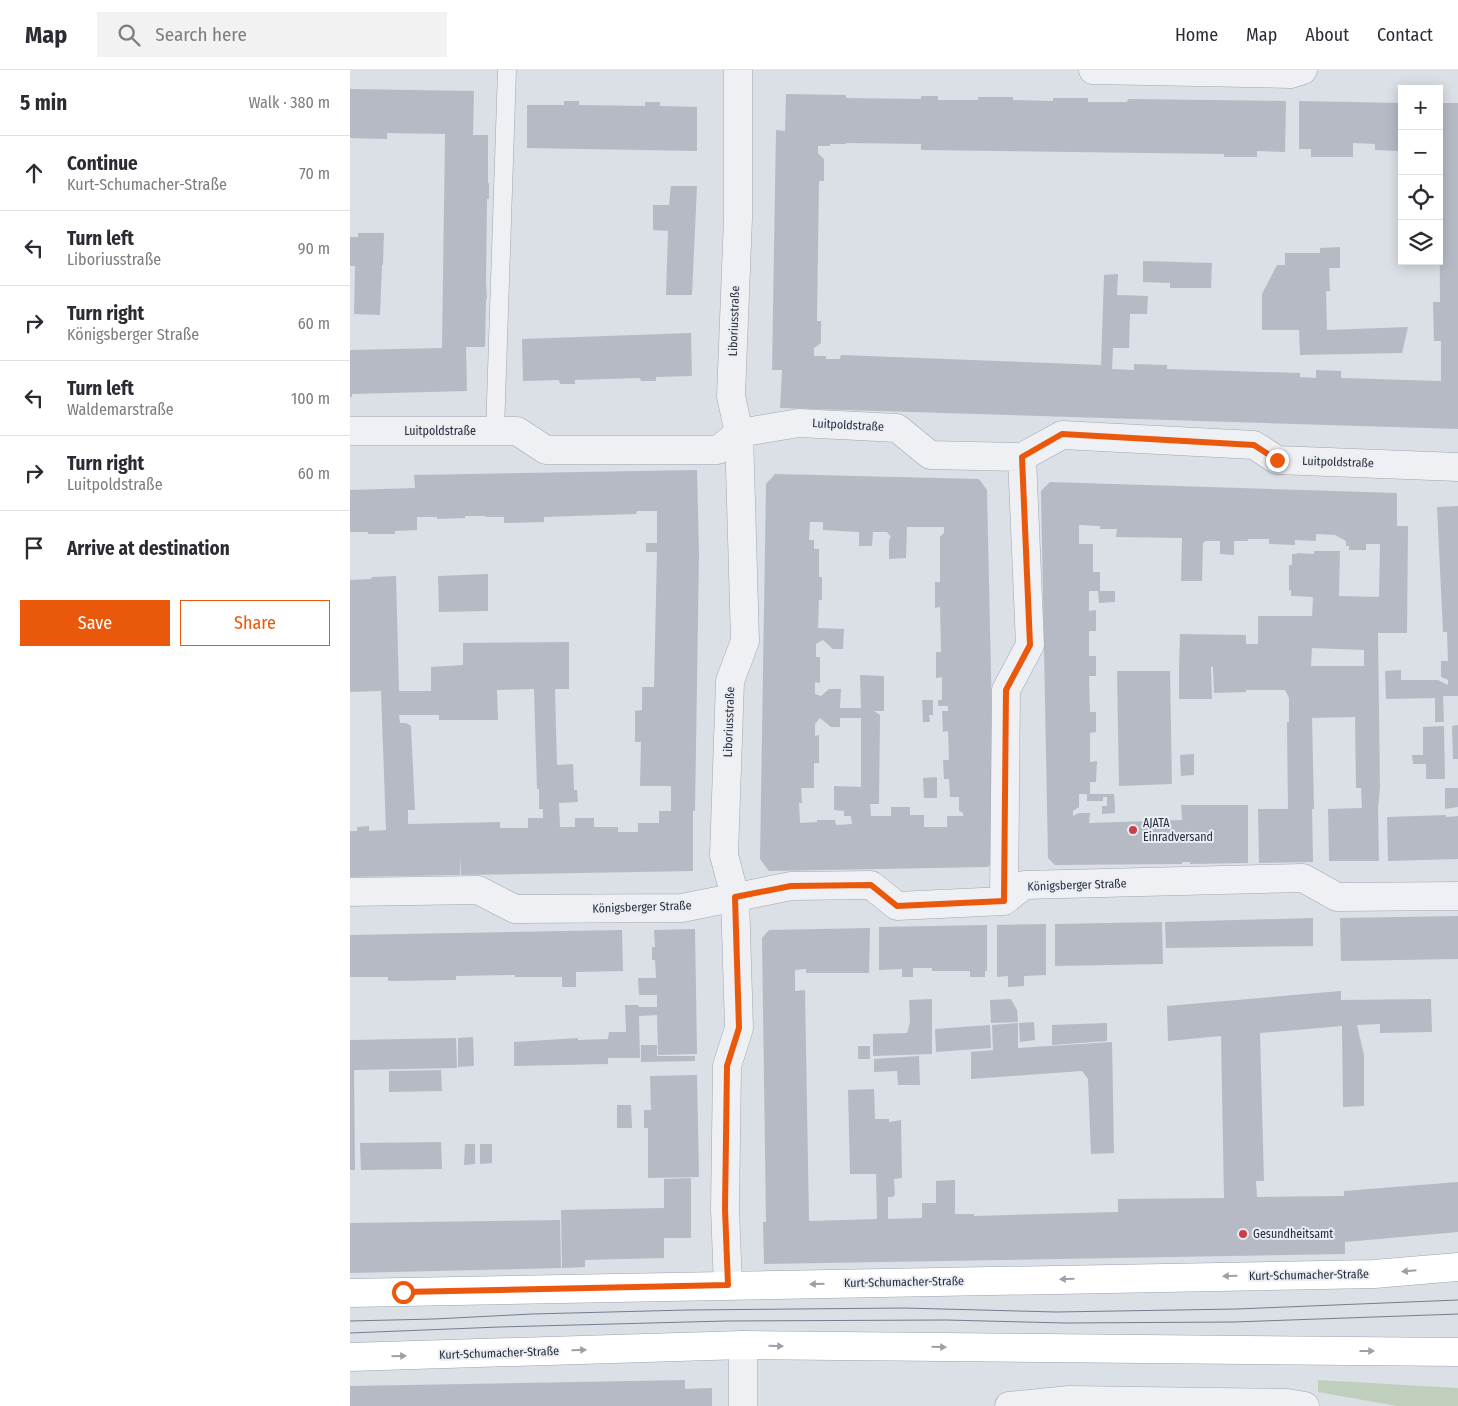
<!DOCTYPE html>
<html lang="en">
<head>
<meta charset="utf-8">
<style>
	:root { --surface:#fff; --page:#f2f2f3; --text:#2b2b33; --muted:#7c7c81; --line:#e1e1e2; --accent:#ea580c }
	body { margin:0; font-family:"Fira Sans Condensed",sans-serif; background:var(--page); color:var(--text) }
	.controls { position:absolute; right:15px; top:15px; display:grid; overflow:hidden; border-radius:0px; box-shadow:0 2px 12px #0003 }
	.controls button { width:45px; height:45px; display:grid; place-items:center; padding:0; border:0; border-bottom:1px solid var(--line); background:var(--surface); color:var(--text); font:25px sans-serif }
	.stop { position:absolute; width:15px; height:15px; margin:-11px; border:4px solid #ea580c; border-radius:50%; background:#fff }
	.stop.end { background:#ea580c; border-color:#fff; box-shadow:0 1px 5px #0008 }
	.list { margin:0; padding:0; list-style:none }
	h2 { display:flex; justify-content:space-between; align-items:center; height:65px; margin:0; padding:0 20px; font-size:21px }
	h2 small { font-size:16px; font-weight:400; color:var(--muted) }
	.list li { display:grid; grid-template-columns:32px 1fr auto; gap:15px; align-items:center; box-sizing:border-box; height:75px; padding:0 20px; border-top:1px solid var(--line) }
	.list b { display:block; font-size:19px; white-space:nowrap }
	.list p { margin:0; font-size:16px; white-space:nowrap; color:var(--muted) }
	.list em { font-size:16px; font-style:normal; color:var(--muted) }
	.actions { display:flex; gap:10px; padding:15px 20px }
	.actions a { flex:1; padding:11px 0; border:1px solid var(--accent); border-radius:0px; text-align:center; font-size:18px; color:var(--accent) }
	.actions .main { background:var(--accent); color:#fff }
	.icon { flex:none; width:28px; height:28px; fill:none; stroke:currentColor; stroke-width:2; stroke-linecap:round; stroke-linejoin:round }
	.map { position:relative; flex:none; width:1108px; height:1336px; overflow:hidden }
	header { display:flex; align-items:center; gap:30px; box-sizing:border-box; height:70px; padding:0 25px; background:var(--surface); border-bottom:1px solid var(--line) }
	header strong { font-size:24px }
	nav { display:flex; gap:28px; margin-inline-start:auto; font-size:18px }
	.search { width:350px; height:45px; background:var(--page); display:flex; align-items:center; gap:12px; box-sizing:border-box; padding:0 18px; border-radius:0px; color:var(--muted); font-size:19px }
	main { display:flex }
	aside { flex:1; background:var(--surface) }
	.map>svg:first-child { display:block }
	.green { fill:#c0cfbc }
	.building { fill:#b6bac5; fill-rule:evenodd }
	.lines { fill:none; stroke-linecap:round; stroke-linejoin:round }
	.service-casing { stroke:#a1a6af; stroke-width:19 }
	.minor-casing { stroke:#a1a6af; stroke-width:29 }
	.primary-casing { stroke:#9ba2b1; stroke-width:29 }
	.service { stroke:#eef0f4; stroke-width:18 }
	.minor { stroke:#eef0f4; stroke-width:28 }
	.primary { stroke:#fff; stroke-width:28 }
	.tram { stroke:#757d8f; stroke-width:1 }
	.oneway { fill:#9da0a7 }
	.route { stroke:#ea580c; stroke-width:6 }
	.poi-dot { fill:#cb3f4b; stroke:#eaeef3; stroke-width:2 }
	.labels { text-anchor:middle; stroke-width:4; stroke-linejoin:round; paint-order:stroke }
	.street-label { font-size:12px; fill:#262c3b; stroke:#eaeef3 }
	.poi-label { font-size:12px; fill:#262c3b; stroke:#eaeef3; text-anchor:start }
</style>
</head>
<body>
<header>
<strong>Map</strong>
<div class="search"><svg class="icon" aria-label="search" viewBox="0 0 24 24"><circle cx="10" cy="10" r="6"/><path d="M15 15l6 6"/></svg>Search here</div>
<nav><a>Home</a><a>Map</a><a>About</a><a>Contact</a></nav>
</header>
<main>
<aside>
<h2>5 min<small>Walk · 380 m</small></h2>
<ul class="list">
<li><svg class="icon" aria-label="ahead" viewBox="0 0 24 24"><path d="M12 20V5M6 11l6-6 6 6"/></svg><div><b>Continue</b><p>Kurt-Schumacher-Straße</p></div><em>70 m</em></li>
<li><svg class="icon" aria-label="left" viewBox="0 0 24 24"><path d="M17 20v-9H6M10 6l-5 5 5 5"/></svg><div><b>Turn left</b><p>Liboriusstraße</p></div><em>90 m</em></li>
<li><svg class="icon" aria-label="right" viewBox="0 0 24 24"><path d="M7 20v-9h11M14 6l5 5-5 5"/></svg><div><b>Turn right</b><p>Königsberger Straße</p></div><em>60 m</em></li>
<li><svg class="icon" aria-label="left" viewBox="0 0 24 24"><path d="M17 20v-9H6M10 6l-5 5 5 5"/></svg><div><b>Turn left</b><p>Waldemarstraße</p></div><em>100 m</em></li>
<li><svg class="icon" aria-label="right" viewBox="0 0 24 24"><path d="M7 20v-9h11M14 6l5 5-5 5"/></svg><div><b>Turn right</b><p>Luitpoldstraße</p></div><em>60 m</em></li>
<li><svg class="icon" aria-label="arrive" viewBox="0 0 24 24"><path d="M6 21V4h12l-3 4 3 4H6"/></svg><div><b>Arrive at destination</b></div></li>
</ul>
<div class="actions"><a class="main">Save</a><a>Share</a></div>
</aside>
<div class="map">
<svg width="1108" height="1336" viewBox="0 0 1108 1336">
	<rect width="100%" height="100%" fill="#dbdfe6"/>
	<path class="green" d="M 968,1310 L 1108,1318 L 1108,1336 L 1047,1336 L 968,1322 Z"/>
	<path class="building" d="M 0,19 L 124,21 L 123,65 L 138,65 L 138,113 L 139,113 L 139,129 L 137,129 L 136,212 L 137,229 L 136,229 L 135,277 L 116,277 L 117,321 L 2,324 L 2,327 L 0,327 L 0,280 L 92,278 L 95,64 L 37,63 L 37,69 L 0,68 Z
		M 436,24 L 496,25 L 496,28 L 571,29 L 571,26 L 588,26 L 588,30 L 628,30 L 628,27 L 663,27 L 663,30 L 703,31 L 703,28 L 738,28 L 738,32 L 777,32 L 778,29 L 936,31 L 935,82 L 907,81 L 907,87 L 874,87 L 874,84 L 571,80 L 571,74 L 496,73 L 496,74 L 480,74 L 480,76 L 468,76 L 468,83 L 474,89 L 474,111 L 469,111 L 467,251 L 471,251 L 471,273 L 464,278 L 464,286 L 476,286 L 476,289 L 490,289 L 491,285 L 751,295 L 754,205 L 768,204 L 767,225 L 798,226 L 797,244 L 780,244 L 779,278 L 763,278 L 762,299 L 784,300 L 784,294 L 817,295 L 817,299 L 950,303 L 950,307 L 966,308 L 966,300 L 991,301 L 991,308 L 1091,311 L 1091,271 L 1084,271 L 1083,232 L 1090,232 L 1089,67 L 1090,33 L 1108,33 L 1108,359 L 430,338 L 432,300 L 422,300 L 426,60 L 435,61 Z
		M 214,31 L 229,31 L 229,35 L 295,36 L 295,32 L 310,32 L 310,36 L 347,37 L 347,81 L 177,78 L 177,35 L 214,35 Z
		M 949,31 L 1052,33 L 1052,75 L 1050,75 L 1050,81 L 1025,80 L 1025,74 L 1003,73 L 1003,87 L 961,87 L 961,79 L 949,79 Z
		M 321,116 L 347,116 L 342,225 L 316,225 L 318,161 L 303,160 L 303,135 L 319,135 Z
		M 8,163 L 34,163 L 33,195 L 32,195 L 30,245 L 4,244 L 5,196 L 0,196 L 0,167 L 8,167 Z
		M 990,177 L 990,198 L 979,198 L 980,221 L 976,221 L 977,260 L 1058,257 L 1052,283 L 950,285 L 949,260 L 912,260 L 912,224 L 927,195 L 935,195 L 935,183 L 970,183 L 970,178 Z
		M 793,191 L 862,193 L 861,218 L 820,218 L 820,213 L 793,212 Z
		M 341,263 L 342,306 L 306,307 L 306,311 L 291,311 L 290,308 L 225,310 L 225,314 L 210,314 L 209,310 L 173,311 L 172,269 Z
		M 347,400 L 349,483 L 345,741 L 343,741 L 343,801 L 111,805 L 110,786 L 110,805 L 0,807 L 0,761 L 7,761 L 7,757 L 19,756 L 19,761 L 36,760 L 31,621 L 0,622 L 0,510 L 21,509 L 22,507 L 46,506 L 49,621 L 81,621 L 81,597 L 113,595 L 113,573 L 219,572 L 219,619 L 205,619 L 207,695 L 223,694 L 224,720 L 227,720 L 228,732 L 209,733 L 210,757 L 225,757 L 225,748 L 244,748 L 244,757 L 268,757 L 268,762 L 288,762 L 288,753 L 309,753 L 309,741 L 321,741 L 321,716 L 290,716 L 291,672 L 285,672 L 285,641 L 292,640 L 292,617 L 304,617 L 307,482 L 296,482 L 296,473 L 307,473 L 307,441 L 287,441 L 286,444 L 194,447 L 194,452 L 154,453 L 154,447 L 136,447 L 136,446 L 115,446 L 115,448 L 87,449 L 87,447 L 67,447 L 67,460 L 45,461 L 45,464 L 18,464 L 18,462 L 0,462 L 0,420 L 65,418 L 64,405 ZM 184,619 L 187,719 L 189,719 L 189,739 L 193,739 L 193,748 L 178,748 L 178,758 L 150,758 L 150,752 L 58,754 L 58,740 L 65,740 L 61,656 L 56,653 L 50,653 L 49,645 L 89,645 L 89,650 L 148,650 L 147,620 Z
		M 425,404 L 629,409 L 637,420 L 645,789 L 638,797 L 419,801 L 410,789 L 416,414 ZM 460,452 L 473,452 L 473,460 L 509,462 L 509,476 L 522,476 L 523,462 L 537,462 L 541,467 L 539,470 L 539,489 L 556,488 L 557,457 L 594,457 L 594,463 L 590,467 L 590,512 L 585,512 L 585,538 L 590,537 L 591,582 L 586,582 L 586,608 L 592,607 L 592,630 L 588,630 L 588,636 L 598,636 L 598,641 L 592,641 L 593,662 L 598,661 L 599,690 L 593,690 L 594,709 L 599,709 L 600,727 L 609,727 L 609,741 L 613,743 L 613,746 L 597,746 L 597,757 L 574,757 L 574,745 L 560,745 L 560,737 L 541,737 L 541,746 L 521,746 L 520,734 L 529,734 L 530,645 L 524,641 L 534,641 L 534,606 L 510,605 L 511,638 L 490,638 L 491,619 L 479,619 L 471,626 L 465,624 L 465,612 L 470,613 L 470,587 L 466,587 L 466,574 L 473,570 L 483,579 L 493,579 L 494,559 L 468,558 L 469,530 L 472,530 L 472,507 L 469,507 L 469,479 L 464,479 L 464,470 L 459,470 ZM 470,648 L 481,657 L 490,657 L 490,648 L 511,648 L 511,717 L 484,716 L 484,740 L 494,741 L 494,746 L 501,746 L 502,754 L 486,755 L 485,750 L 467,750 L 467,752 L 450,753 L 449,733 L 452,733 L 451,718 L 464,718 L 464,693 L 469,693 L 469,665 L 465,666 L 465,654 Z
		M 700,412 L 1047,423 L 1047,456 L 1058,456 L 1057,563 L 1028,563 L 1030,718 L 1028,738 L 1029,791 L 979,791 L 978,739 L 1012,738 L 1011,718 L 1006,718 L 1005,647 L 962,648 L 964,739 L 962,739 L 963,792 L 909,793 L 908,739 L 938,739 L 937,652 L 939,652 L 939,628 L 935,620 L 896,620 L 896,622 L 864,623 L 863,597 L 861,597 L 862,629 L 829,629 L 829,598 L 830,564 L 896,565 L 896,574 L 908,574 L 908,546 L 962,546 L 963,527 L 941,526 L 941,520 L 939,520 L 939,495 L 942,495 L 942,484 L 947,484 L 947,483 L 964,484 L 964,481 L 990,481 L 989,526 L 1029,527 L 1030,474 L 1016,474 L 1016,480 L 999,480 L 999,476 L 996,476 L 996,471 L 985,465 L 966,464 L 966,471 L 945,470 L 945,475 L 919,474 L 919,469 L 898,469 L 898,471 L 884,471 L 884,485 L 870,484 L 870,471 L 856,471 L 853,473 L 852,511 L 831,511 L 832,468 L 766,467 L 767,459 L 750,459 L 750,456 L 729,455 L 729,474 L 743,474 L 743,502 L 750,502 L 750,521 L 765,521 L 765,532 L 749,533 L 748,521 L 739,521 L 739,541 L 746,540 L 746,561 L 739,561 L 739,586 L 746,586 L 746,606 L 739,606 L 740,642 L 746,642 L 746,662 L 740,663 L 740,692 L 747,691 L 746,712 L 740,712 L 740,724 L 764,724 L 765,736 L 765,743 L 752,744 L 752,736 L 757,736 L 757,727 L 753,727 L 753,731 L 737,731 L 737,724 L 729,724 L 729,737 L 723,741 L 723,746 L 729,743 L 740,743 L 739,753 L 832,750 L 831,735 L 898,735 L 898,793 L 840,794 L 840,792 L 832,792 L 832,794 L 705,795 L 698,788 L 691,421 ZM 962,578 L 1014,580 L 1014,596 L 961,596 Z
		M 1108,436 L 1108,626 L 1093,626 L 1094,652 L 1085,652 L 1085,628 L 1036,629 L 1035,601 L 1051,600 L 1051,610 L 1088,610 L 1098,615 L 1098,610 L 1091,607 L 1091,591 L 1098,591 L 1097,562 L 1093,562 L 1087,437 Z
		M 138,504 L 138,541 L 89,542 L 88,506 Z
		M 767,601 L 820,601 L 822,714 L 769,716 Z
		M 572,630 L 583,630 L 583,645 L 579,645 L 580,652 L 573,652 Z
		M 1108,655 L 1108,689 L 1103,689 L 1102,656 Z
		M 1094,656 L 1095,709 L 1076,709 L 1076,694 L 1063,694 L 1062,685 L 1073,685 L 1073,657 Z
		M 844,684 L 844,705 L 831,706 L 830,685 Z
		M 587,707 L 587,728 L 574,728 L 573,708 Z
		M 1095,718 L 1108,718 L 1108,737 L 1095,739 Z
		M 1096,745 L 1096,747 L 1108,746 L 1108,789 L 1038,791 L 1037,747 Z
		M 1108,846 L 1108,889 L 991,891 L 990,848 Z
		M 963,848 L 963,876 L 816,878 L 815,852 Z
		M 812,852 L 813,894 L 705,896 L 705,854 Z
		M 696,854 L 696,905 L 674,906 L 674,916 L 658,917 L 658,906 L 647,907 L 647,855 Z
		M 637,855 L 637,901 L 635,901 L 635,907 L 620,907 L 620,901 L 582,901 L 582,898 L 563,898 L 563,907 L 552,907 L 552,899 L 529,900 L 529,857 Z
		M 520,858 L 519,903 L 456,903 L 456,899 L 445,900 L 445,921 L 455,920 L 459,1151 L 527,1149 L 526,1104 L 500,1104 L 498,1020 L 524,1019 L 525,1049 L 539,1049 L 539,1052 L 551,1050 L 552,1108 L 544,1109 L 545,1124 L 543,1127 L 538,1127 L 538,1149 L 572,1148 L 572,1133 L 586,1133 L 586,1111 L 605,1110 L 605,1144 L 624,1144 L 624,1146 L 766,1142 L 768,1142 L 768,1129 L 874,1128 L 871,966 L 818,971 L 817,936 L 991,921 L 991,930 L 1081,929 L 1082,962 L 1030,963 L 1030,954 L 1007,955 L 1014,985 L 1014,1036 L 993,1037 L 992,956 L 910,963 L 914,1111 L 906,1111 L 907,1127 L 994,1126 L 994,1121 L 1108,1112 L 1108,1162 L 995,1172 L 995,1184 L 414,1194 L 413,1152 L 416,1152 L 412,868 L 419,860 Z
		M 345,859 L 347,984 L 308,985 L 307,945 L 289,946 L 290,988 L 258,988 L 258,994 L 164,996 L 164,972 L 228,968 L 228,970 L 258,969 L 259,962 L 276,962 L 275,935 L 288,935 L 289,937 L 307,937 L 307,925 L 289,925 L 288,908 L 306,908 L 305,890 L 302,890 L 302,877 L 305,877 L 304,860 Z
		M 272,860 L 273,901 L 226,902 L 226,917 L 212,917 L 212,907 L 165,907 L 165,905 L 106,906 L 106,910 L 38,911 L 38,907 L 0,907 L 0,865 Z
		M 582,929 L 582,984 L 523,986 L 523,964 L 557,963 L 560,952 L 559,930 Z
		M 661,929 L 667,940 L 668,952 L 641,953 L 640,930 Z
		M 684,952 L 685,970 L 670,972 L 669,953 Z
		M 668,953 L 668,978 L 762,972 L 764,1083 L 741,1084 L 738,1009 L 732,1001 L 621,1009 L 621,982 L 643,980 L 642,955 Z
		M 757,953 L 757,971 L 702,975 L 702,955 Z
		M 640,955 L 641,978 L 586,982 L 585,959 Z
		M 123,967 L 124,996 L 108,997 L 108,968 Z
		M 106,968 L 107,998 L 4,1000 L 5,1100 L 0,1100 L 0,970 Z
		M 291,975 L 307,975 L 307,986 L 345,986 L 345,991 L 291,992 Z
		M 508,976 L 520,976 L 520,989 L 508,989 Z
		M 569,986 L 570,1015 L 548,1015 L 547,1001 L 524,1002 L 524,989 Z
		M 91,1000 L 92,1021 L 39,1022 L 39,1001 Z
		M 347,1005 L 349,1107 L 298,1108 L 298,1058 L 294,1058 L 294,1040 L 301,1040 L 300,1006 Z
		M 267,1035 L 281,1035 L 282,1058 L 267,1058 Z
		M 91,1072 L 92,1099 L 11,1100 L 10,1073 Z
		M 115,1074 L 125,1074 L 125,1094 L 114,1095 Z
		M 130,1074 L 142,1074 L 142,1093 L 130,1094 Z
		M 341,1108 L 341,1168 L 314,1168 L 314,1188 L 235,1190 L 235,1197 L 212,1198 L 211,1140 L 314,1138 L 314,1109 Z
		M 210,1150 L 211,1198 L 0,1203 L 0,1153 Z
		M 335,1310 L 335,1319 L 362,1318 L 362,1336 L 0,1336 L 0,1316 Z"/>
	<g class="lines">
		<defs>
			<path id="service" d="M 145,361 L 157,0"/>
			<path id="minor" d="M 743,0 L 941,4 L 953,0
				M 0,361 L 167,361 L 196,380 L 368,380 L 389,363 L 449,353 L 547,358 L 580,385 L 672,387 L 712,365 L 904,375 L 927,390 L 1108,397
				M 0,822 L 128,820 L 165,839 L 332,838 L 441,816 L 521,815 L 547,836 L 654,831 L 674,815 L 953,808 L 987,827 L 1108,826
				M 654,831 L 656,620 L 680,575 L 672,387
				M 378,1215 L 375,1139 L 377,996 L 389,958 L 385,827 L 374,785 L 380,611 L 395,571 L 389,363 L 381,326 L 388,148 L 388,0
				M 393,1275 L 393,1336
				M 659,1336 L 719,1330 L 937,1333 L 955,1336"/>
			<path id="primary" d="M 0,1223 L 1024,1204 L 1108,1197
				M 0,1287 L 393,1275 L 1108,1282"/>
		</defs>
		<use href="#service" class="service-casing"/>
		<use href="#minor" class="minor-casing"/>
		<use href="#primary" class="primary-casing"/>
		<use href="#service" class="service"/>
		<use href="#minor" class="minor"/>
		<use href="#primary" class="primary"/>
		<path class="tram" d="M 0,1251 L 84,1249 L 182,1244 L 337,1240 L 554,1238 L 706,1242 L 887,1239 L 1108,1230
			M 0,1263 L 149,1257 L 376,1251 L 596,1250 L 715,1253 L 884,1252 L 1108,1244"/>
	</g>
	<defs><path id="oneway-solid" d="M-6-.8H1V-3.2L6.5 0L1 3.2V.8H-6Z" transform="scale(1.25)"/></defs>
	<g class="oneway">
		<use href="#oneway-solid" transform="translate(1059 1201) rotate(175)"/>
		<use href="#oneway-solid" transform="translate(880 1206) rotate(179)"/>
		<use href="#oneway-solid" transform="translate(717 1209) rotate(179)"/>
		<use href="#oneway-solid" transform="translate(467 1214) rotate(179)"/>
		<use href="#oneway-solid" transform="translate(426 1276) rotate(1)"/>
		<use href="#oneway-solid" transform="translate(589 1277) rotate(1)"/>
		<use href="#oneway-solid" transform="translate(229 1280) rotate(-2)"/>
		<use href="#oneway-solid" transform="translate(1017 1281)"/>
		<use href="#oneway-solid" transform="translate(49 1286) rotate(-2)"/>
	</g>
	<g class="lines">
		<path class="route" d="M 53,1222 L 378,1215 L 375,1139 L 377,996 L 389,958 L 385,827 L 441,816 L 521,815 L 547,836 L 654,831 L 656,620 L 680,575 L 672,387 L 712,364 L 904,375 L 927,390"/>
	</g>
	<g class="poi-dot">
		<circle cx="783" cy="760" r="5"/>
		<circle cx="893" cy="1164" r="5"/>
	</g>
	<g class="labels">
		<g class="street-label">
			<text transform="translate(384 251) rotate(-88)" y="4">Liboriusstraße</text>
			<text transform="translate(498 355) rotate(3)" y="4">Luitpoldstraße</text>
			<text x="90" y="365">Luitpoldstraße</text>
			<text transform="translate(988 392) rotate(2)" y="4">Luitpoldstraße</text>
			<text transform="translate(379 652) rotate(-88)" y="4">Liboriusstraße</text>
			<text transform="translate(727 815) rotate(-2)" y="4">Königsberger Straße</text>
			<text transform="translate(292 837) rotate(-2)" y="4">Königsberger Straße</text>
			<text transform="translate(959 1205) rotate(-1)" y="4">Kurt-Schumacher-Straße</text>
			<text transform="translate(554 1212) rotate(-1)" y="4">Kurt-Schumacher-Straße</text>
			<text transform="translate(149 1283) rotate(-2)" y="4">Kurt-Schumacher-Straße</text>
		</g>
		<g class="poi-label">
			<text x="793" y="757">AJATA<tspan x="793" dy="14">Einradversand</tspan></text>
			<text x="903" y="1168">Gesundheitsamt</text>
		</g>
	</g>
</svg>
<div class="controls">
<button>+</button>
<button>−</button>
<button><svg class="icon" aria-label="locate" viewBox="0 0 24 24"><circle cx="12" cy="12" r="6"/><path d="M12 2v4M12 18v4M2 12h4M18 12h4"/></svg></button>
<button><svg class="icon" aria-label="layers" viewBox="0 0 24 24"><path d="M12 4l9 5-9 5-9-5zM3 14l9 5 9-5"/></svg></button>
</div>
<div class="stop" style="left:53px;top:1222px"></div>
<div class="stop end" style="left:927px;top:390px"></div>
</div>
</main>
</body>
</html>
